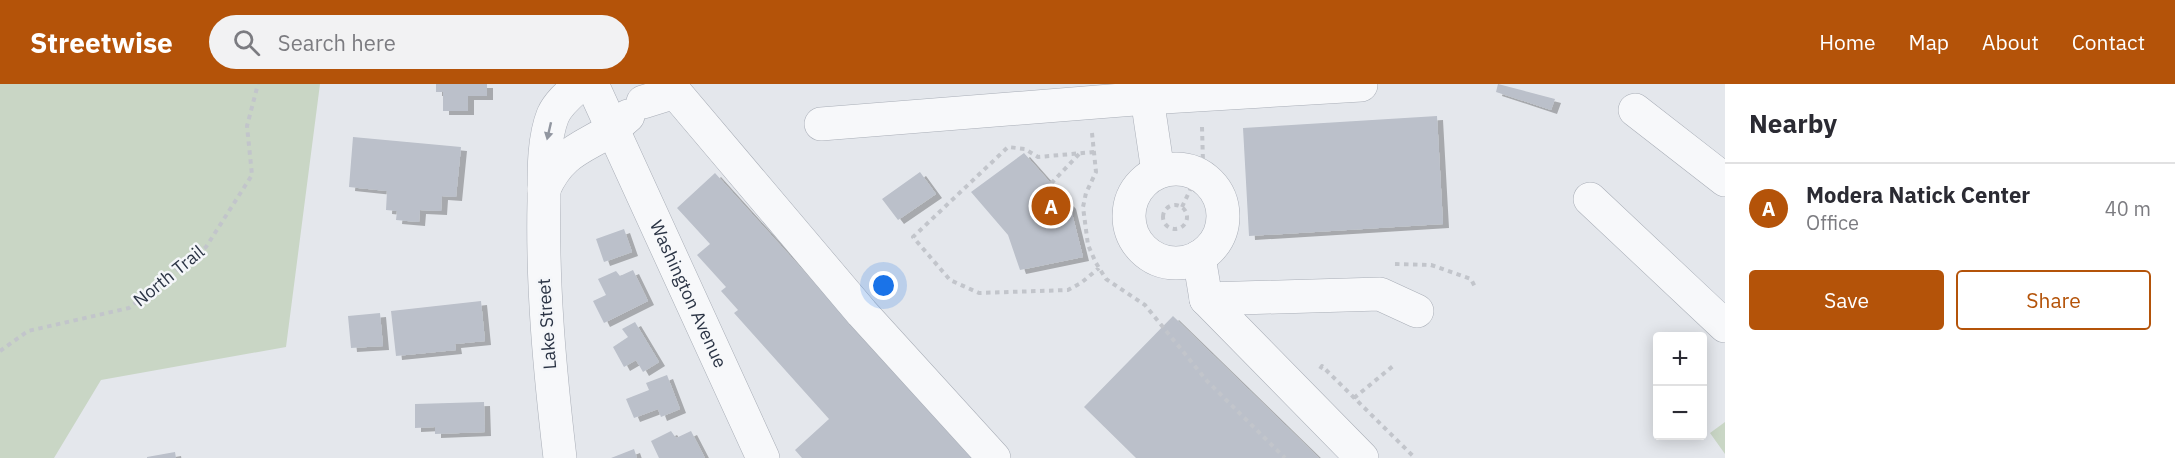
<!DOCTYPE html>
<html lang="en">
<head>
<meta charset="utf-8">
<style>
	:root { --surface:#fff; --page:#f2f2f3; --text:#2b2b33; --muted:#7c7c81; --line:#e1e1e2; --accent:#b45309 }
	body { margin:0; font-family:"IBM Plex Sans",sans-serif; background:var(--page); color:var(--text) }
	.controls { position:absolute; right:18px; bottom:18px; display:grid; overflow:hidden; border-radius:6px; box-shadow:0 3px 15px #0003 }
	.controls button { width:54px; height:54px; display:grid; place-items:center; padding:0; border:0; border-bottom:2px solid var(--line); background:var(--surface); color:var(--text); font:30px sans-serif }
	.you { position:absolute; left:884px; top:202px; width:21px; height:21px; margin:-15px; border:4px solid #fff; border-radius:50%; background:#1a73e8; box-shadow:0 0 0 9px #1a73e833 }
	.badge { display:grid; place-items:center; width:39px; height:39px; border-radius:50%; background:var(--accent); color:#fff; font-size:20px; font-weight:700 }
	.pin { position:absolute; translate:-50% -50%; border:3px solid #fff; box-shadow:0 2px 6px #0006 }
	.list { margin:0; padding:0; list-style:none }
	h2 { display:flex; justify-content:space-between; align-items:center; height:78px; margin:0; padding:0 24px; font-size:26px }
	h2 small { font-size:20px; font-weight:400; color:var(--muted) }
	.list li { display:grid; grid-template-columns:39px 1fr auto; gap:18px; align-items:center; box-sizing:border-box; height:90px; padding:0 24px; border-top:2px solid var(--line) }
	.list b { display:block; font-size:22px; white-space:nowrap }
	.list p { margin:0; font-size:20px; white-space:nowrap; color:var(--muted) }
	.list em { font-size:20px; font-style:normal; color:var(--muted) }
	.actions { display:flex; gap:12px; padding:18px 24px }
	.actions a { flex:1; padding:14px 0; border:2px solid var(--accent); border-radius:6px; text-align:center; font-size:21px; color:var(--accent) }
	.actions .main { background:var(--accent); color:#fff }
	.icon { flex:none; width:33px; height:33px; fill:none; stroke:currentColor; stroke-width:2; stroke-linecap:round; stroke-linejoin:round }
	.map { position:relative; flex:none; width:1725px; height:374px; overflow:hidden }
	header { display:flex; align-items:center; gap:36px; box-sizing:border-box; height:84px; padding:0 30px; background:var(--accent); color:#fff }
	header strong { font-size:28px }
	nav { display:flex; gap:33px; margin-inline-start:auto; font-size:21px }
	.search { width:420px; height:54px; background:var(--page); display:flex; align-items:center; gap:15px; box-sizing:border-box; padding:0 21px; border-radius:33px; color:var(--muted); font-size:22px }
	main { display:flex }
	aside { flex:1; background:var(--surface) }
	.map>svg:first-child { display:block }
	.green { fill:#c9d6c5 }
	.building { fill:#bbc0ca; filter:url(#shadow) }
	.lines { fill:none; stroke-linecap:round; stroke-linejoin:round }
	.minor-casing { stroke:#a9aeb7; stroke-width:34 }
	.path { stroke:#c2c5cb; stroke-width:4; stroke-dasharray:4.5 4.5; stroke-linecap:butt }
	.minor { stroke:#f7f8fa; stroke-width:33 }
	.oneway { fill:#9196a0 }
	.labels { text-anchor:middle; stroke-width:5; stroke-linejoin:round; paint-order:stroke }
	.street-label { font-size:18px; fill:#2b3445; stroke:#f4f6f9 }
</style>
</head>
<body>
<header>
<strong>Streetwise</strong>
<div class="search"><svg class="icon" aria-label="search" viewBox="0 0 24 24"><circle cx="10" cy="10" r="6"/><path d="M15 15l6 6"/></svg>Search here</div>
<nav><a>Home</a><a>Map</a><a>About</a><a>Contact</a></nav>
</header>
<main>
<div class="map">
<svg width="1725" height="374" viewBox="0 0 1725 374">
	<defs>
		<filter id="shadow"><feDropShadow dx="6" dy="4" stdDeviation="0" flood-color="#0004"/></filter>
	</defs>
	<rect width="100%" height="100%" fill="#e4e7ec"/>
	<path class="green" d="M 0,0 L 320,0 L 286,263 L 101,296 L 54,374 L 0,374 Z
		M 1725,338 L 1725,370 L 1710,349 Z"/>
	<path class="building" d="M 436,0 L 487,0 L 487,12 L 468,12 L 468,27 L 443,27 L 443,8 L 436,8 Z
		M 1498,0 L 1555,15 L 1551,26 L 1496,8 Z
		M 1437,32 L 1443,140 L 1249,152 L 1243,44 Z
		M 353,53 L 461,63 L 456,113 L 442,112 L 441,127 L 420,126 L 419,138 L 396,136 L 397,127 L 386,126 L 387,107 L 349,103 Z
		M 1024,69 L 1070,121 L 1083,173 L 1020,186 L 1008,151 L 971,108 Z
		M 920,88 L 936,110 L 898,136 L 882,115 Z
		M 715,89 L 973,374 L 802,374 L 795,366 L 829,335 L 734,229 L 738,226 L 721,207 L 726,203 L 697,171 L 710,160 L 677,124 Z
		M 624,145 L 632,168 L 604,178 L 596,155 Z
		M 633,186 L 648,217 L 604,239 L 593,217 L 606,211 L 598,195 L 616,187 L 620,192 Z
		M 481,217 L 485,257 L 455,260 L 456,266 L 396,272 L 391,227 Z
		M 380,229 L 383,262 L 351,264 L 348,232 Z
		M 1173,232 L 1319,374 L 1136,374 L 1084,323 Z
		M 635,238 L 659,278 L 643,288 L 636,276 L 624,283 L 613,263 L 628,253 L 622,245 Z
		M 667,291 L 680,325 L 661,333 L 658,325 L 634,334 L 626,315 L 649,306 L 646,299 Z
		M 484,318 L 485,348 L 435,350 L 435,343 L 415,344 L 415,320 Z
		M 671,347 L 676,354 L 691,347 L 705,374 L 659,374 L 651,357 Z
		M 634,365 L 637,374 L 611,374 Z
		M 175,368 L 176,374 L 147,374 L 147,373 Z"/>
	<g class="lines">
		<defs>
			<g id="minor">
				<path id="s1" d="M 592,0 L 763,374"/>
				<path d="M 1145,0 L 1158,88"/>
				<path d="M 643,18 L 675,8 L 862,229 L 994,374"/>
				<path d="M 1635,26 L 1725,96"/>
				<path d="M 821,40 L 1147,14 L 1361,1"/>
				<circle cx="1176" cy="132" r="47"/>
				<path d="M 544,105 C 565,58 595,64 628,32"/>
				<path d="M 1590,115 L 1725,242"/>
				<path d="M 1199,173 L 1206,215 L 1362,374"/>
				<path d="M 1206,215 L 1380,210 L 1417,227"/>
				<path d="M 560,374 C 550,288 542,204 544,117 C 544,90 543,56 553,31 C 559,18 571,9 581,0"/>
			</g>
		</defs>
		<use href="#minor" class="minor-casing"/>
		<path class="path" d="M 1202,43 L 1203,78
			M 1092,49 L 1096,88 L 1086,109 L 1083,123 L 1088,161 L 1096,179 L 1106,195 L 1145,221 L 1207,297 L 1285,374
			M 1094,68 L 1038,73 L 1025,65 L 1008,63 L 913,153 L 950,196 L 979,209 L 1068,206 L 1081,199 L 1099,184
			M 1045,106 L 1079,70
			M1163 133a12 12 0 1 1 24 0a12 12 0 1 1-24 0Z
			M 1182,123 L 1191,104
			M 1395,180 L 1431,181 L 1471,195 L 1475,203
			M 0,267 L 28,247 L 129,224 L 206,163 L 252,91 L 247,42 L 258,0
			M 1320,285 L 1322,282 L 1415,374
			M 1354,314 L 1393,282"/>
		<use href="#minor" class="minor"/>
	</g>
	<defs><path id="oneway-solid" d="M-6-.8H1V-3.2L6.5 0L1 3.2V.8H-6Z" transform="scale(1.5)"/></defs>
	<use class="oneway" href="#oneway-solid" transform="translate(549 47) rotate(103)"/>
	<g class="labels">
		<g class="street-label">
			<text transform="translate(169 192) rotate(-39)" y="6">North Trail</text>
			<text dy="6" stroke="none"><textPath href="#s1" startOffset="231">Washington Avenue</textPath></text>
			<text transform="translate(547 240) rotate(-94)" y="6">Lake Street</text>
		</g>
	</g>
</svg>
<div class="controls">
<button>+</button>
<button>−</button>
</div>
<div class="you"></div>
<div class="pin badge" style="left:1051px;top:122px">A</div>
</div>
<aside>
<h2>Nearby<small></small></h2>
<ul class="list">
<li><span class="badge">A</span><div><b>Modera Natick Center</b><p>Office</p></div><em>40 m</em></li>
</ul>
<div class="actions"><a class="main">Save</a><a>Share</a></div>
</aside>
</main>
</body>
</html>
